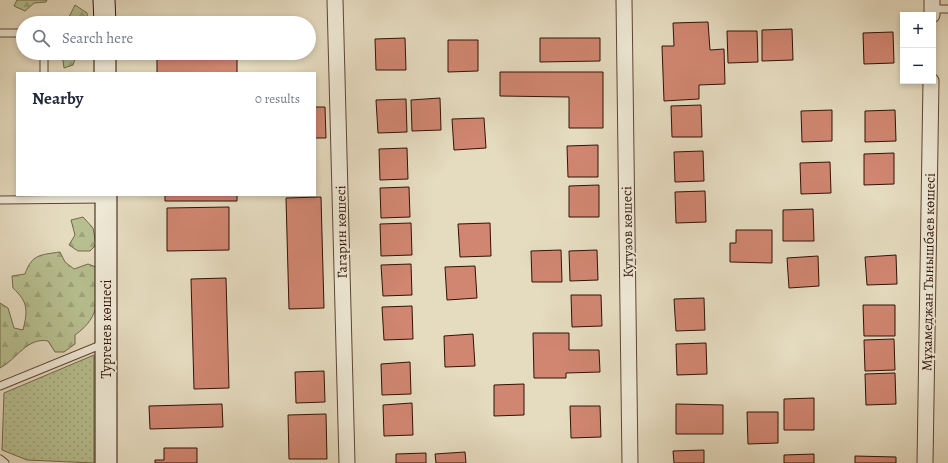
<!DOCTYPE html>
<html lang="en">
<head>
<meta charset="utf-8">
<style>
	:root { --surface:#fff; --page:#f6f6f7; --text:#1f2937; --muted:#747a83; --line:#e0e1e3 }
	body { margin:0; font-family:Alegreya,serif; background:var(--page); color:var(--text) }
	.controls { position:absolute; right:12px; top:12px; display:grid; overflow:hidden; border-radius:0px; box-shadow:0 2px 6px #0003 }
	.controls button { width:36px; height:36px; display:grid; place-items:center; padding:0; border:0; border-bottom:1px solid var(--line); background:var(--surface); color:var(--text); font:20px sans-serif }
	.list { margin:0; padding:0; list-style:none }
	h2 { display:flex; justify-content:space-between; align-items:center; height:52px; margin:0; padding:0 16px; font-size:17px }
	h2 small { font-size:13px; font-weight:400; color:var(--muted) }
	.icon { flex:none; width:22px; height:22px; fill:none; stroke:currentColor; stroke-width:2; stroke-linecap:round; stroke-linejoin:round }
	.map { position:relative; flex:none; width:948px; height:463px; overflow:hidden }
	.search { position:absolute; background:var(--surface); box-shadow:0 2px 6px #0003; left:16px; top:16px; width:300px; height:44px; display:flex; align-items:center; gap:10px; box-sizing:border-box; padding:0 14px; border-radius:22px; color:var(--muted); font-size:15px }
	.panel { position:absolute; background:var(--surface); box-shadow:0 2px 6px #0003; left:16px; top:72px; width:300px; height:124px; border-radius:0px }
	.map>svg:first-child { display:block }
	.grass { fill:url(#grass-dots); stroke:#74684c }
	.forest { fill:url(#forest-firs); stroke:#74684c }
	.building { fill:#d08671; stroke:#311207 }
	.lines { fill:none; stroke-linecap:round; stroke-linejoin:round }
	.lane-casing { stroke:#5e4435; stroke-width:9 }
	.street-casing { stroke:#5e4435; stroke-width:17 }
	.secondary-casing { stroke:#311207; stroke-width:23 }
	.lane { stroke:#eee8d5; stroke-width:7 }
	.street { stroke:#eee8d5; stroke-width:15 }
	.secondary { stroke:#eee8d5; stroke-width:21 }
	.labels { text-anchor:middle; stroke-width:3.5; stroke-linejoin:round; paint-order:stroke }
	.street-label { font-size:14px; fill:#311207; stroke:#eee8d5 }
</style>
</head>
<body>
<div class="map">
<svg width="948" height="463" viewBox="0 0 948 463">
	<defs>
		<pattern id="grass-dots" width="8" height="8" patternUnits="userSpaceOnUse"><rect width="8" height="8" fill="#b7bf90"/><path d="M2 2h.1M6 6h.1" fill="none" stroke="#9ea37b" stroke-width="1.8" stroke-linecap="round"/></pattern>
		<pattern id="forest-firs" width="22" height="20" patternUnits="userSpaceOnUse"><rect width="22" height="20" fill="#b7bf90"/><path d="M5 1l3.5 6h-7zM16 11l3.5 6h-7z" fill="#9ea37b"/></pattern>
	</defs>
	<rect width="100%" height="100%" fill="#e5dbbf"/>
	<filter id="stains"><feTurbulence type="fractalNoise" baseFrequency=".005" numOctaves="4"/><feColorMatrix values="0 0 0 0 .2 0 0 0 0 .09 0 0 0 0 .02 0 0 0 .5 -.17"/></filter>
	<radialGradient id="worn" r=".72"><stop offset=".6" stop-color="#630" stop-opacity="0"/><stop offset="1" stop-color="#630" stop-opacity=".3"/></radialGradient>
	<path class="grass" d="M 94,355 L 94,463 L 27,460 L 2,450 L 4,393 Z"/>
	<path class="forest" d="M 17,0 L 47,0 L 46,2 L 34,3 L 25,11 L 14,6 Z
		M 75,5 L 87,13 L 88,23 L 72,23 L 69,17 Z
		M 62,53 L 77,53 L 73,65 L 64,68 Z
		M 83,217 L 93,228 L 96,245 L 90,251 L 78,251 L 69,245 L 75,235 L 71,220 Z
		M 60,252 L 65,262 L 74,269 L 88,264 L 96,267 C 96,298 103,315 75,335 L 75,344 L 64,352 L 55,352 L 48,341 C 27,337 17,359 0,368 L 0,303 L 8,308 L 14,328 L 23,330 C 28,310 28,302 13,288 L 12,276 L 25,274 C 32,254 40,255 60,252 Z"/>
	<path class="building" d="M 708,22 L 710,50 L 724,49 L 725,84 L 699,85 L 699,99 L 664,101 L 662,46 L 674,46 L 673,23 Z
		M 792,29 L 793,60 L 762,61 L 762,30 Z
		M 727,31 L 757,31 L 758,62 L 728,63 Z
		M 893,32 L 894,63 L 864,64 L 863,33 Z
		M 405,38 L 406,70 L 376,70 L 375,39 Z
		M 540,38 L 600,38 L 600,61 L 540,62 Z
		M 448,40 L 478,40 L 478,71 L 448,72 Z
		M 149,53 L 237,53 L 237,73 L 157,73 L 157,56 L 149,56 Z
		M 500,72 L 603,72 L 603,128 L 569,128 L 569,97 L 500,96 Z
		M 440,98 L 441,130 L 412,131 L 411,100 Z
		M 406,99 L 407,132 L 378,133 L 376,100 Z
		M 701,105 L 702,137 L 672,137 L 671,106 Z
		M 315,107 L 325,107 L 326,138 L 315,138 Z
		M 832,110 L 832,141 L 802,142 L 801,111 Z
		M 895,110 L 896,141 L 865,142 L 865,111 Z
		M 484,118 L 486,148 L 454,150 L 452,119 Z
		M 598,145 L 598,177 L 568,177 L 567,146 Z
		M 407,148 L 408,179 L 380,180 L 379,149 Z
		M 703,151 L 704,181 L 675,182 L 674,152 Z
		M 894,153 L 894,184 L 864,185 L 864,154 Z
		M 830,162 L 831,193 L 801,194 L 800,163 Z
		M 599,185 L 599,217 L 569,217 L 569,186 Z
		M 409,187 L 410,217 L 381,218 L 380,188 Z
		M 705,191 L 706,222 L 676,223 L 675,192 Z
		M 165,195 L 237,195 L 237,201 L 165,201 Z
		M 321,197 L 324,308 L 289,309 L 286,198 Z
		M 229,207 L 229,250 L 167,251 L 167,208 Z
		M 813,209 L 814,241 L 783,241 L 783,210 Z
		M 411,223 L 412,255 L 381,256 L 380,224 Z
		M 490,223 L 491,256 L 460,257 L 458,224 Z
		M 736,230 L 772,230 L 772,263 L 730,262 L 730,243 L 736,243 Z
		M 561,250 L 562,282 L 532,282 L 531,251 Z
		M 597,250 L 598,280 L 570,281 L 569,251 Z
		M 896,255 L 897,284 L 867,285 L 865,257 Z
		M 818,256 L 819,286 L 789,288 L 787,258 Z
		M 411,264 L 412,295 L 383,296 L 381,265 Z
		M 475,266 L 477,298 L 447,300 L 445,267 Z
		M 226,278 L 229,388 L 194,389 L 191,279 Z
		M 571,295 L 601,295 L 602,326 L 572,327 Z
		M 704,298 L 705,330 L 676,331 L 674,299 Z
		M 863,305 L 895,305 L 895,336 L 864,336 Z
		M 412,306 L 413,339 L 384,340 L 382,307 Z
		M 533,333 L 569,333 L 569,350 L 599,350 L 600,372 L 566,373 L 566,378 L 534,378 Z
		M 473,334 L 475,366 L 445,367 L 444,336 Z
		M 894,339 L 895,370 L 865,371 L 864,340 Z
		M 706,343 L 707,374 L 677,375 L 676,344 Z
		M 410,362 L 411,394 L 382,395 L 381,364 Z
		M 324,371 L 325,402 L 296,403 L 295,372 Z
		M 895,373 L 896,404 L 866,405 L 865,374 Z
		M 524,384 L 524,415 L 494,416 L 494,385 Z
		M 814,398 L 814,430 L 784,430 L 784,399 Z
		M 412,403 L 413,435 L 384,436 L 383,405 Z
		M 222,404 L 223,427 L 150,429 L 149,406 Z
		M 676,404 L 723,405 L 723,434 L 676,434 Z
		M 570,406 L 600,406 L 601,437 L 571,438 Z
		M 747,412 L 778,412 L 778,443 L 748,444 Z
		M 326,414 L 327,459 L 289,459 L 288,415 Z
		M 164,448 L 197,448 L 197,463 L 155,463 L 155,460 L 164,460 Z
		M 704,450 L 704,463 L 674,463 L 673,451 Z
		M 465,452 L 466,463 L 436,463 L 435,454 Z
		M 426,453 L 426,463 L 396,463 L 396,454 Z
		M 814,454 L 814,463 L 784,463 L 784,455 Z
		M 855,456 L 896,457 L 896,463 L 855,463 Z"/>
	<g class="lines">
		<defs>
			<path id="lane" d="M 932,9 L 948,9
				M 0,33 L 23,33
				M 44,53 L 44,73
				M 0,200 L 104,199
				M 0,386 L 103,344
				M 0,459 L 5,463"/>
			<path id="street" d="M 335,0 L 347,463
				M 624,0 L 630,463
				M 932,15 L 932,0
				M 925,463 L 931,81"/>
			<path id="secondary" d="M 104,0 L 105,23
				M 105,53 L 105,73
				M 106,195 L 106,463"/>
		</defs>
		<use href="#lane" class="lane-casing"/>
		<use href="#street" class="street-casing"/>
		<use href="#secondary" class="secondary-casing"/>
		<use href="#lane" class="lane"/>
		<use href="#street" class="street"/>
		<use href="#secondary" class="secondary"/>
	</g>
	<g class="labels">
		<g class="street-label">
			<text transform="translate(341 232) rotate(-91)" y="5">Гагарин көшесі</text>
			<text transform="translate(627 232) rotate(-91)" y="5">Кутузов көшесі</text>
			<text transform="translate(928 272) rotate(-89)" y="5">Мұхамеджан Тынышбаев көшесі</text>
			<text transform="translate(106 329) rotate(-90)" y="5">Тургенев көшесі</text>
		</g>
	</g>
	<rect width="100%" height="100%" filter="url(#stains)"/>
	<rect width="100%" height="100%" fill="url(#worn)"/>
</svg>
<div class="controls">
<button>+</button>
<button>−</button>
</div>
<div class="search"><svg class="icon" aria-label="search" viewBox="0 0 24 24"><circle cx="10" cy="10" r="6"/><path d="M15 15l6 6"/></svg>Search here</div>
<section class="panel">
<h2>Nearby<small>0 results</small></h2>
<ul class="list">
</ul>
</section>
</div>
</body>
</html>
